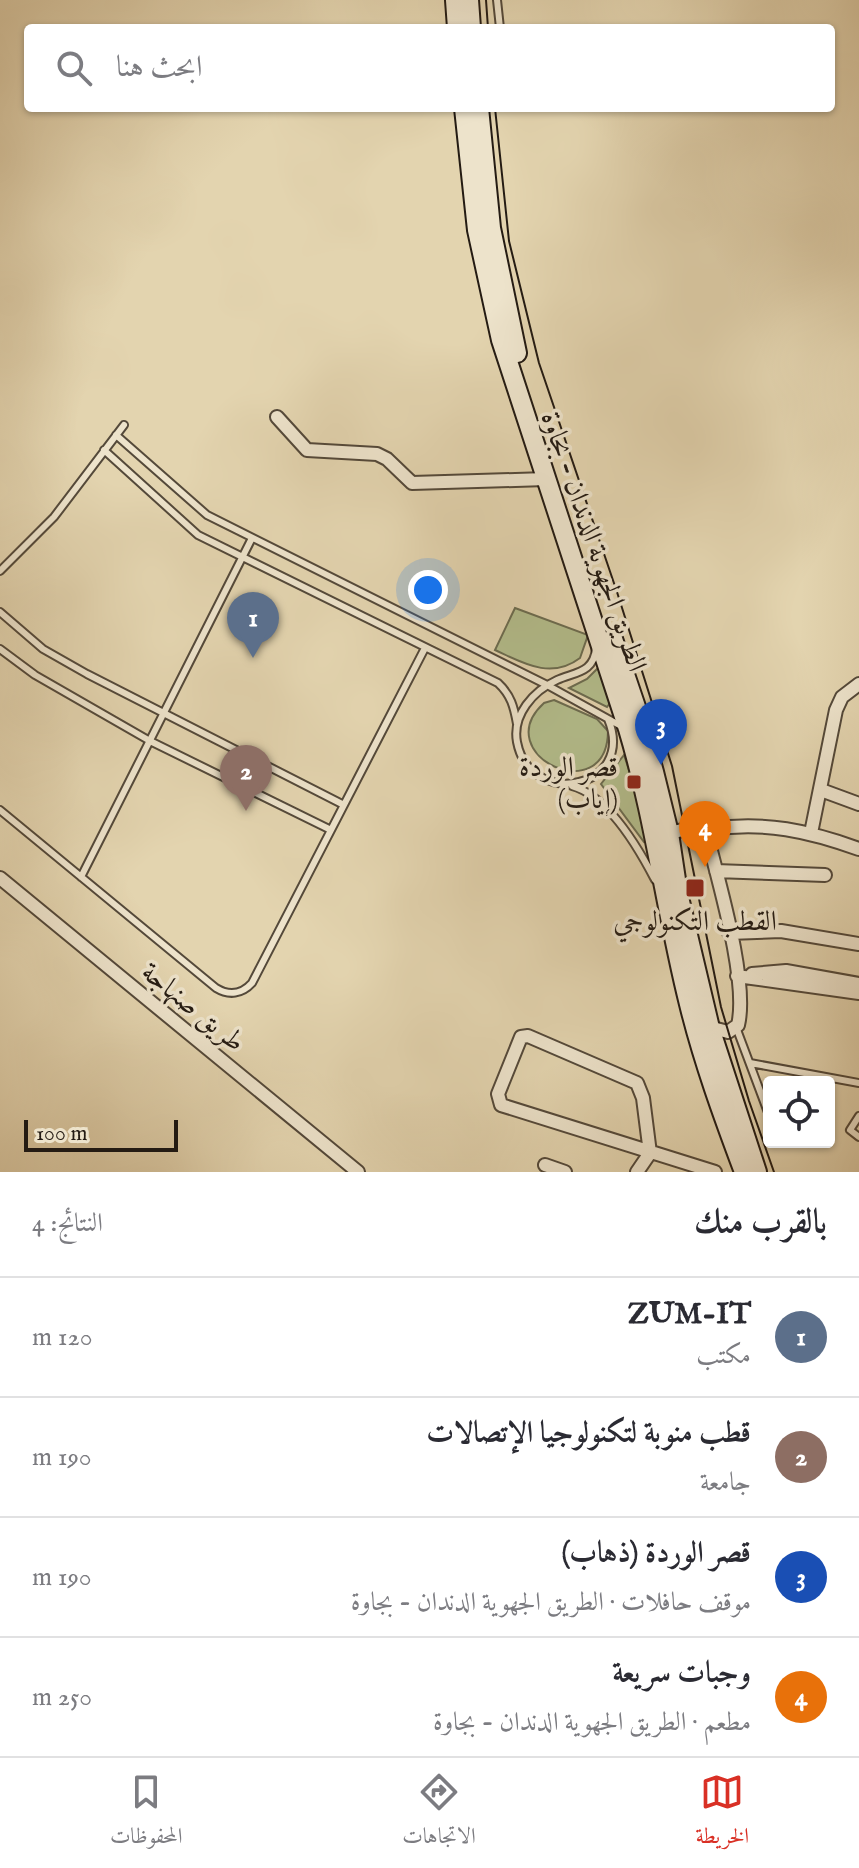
<!DOCTYPE html>
<html lang="ar">
<head>
<meta charset="utf-8">
<style>
	:root { --surface:#fff; --page:#f2f2f3; --text:#2b2b33; --muted:#7c7c81; --line:#e1e1e2; --accent:#d93025 }
	body { margin:0; font-family:"IM FELL English",Amiri,serif; background:var(--page); color:var(--text); direction:rtl }
	.controls { position:absolute; right:24px; bottom:24px; display:grid; overflow:hidden; border-radius:8px; box-shadow:0 2px 6px #0004 }
	.controls button { width:72px; height:72px; display:grid; place-items:center; padding:0; border:0; border-bottom:2px solid var(--line); background:var(--surface); color:var(--text); font:40px sans-serif }
	.scale { position:absolute; left:24px; bottom:20px; width:154px; box-sizing:border-box; padding-left:8px; border:4px solid #241b13; border-top:0; font-size:22px; line-height:28px; white-space:nowrap; color:#241b13; -webkit-text-stroke:6px #ede3cb; paint-order:stroke }
	.you { position:absolute; left:428px; top:590px; width:28px; height:28px; margin:-20px; border:6px solid #fff; border-radius:50%; background:#1a73e8; box-shadow:0 0 0 12px #1a73e833 }
	.badge { display:grid; place-items:center; width:52px; height:52px; border-radius:50%; background:var(--accent); color:#fff; font-size:26px; font-weight:700 }
	.pin { position:absolute; translate:-50% -66px; filter:drop-shadow(0 2px 4px #0008) }
	.pin::after { content:''; position:absolute; top:42px; width:28px; height:24px; background:inherit; clip-path:polygon(0 0,100% 0,50% 100%) }
	.list { margin:0; padding:0; list-style:none }
	h2 { display:flex; justify-content:space-between; align-items:center; height:104px; margin:0; padding:0 32px; font-size:34px }
	h2 small { font-size:26px; font-weight:400; color:var(--muted) }
	.list li { display:grid; grid-template-columns:52px 1fr auto; gap:24px; align-items:center; box-sizing:border-box; height:120px; padding:0 32px; border-top:2px solid var(--line) }
	.list b { display:block; font-size:30px; white-space:nowrap }
	.list p { margin:0; font-size:26px; white-space:nowrap; color:var(--muted) }
	.list em { font-size:26px; font-style:normal; color:var(--muted) }
	.icon { flex:none; width:44px; height:44px; fill:none; stroke:currentColor; stroke-width:2; stroke-linecap:round; stroke-linejoin:round }
	.map { position:relative; flex:none; width:859px; height:1172px; overflow:hidden; direction:ltr }
	.search { position:absolute; background:var(--surface); box-shadow:0 2px 6px #0004; left:24px; right:24px; top:24px; height:88px; display:flex; align-items:center; gap:20px; box-sizing:border-box; padding:0 28px; border-radius:8px; color:var(--muted); font-size:30px }
	.sheet { height:584px; background:var(--surface) }
	nav { display:flex; justify-content:space-around; align-items:center; box-sizing:border-box; height:112px; border-top:2px solid var(--line); background:var(--surface); font-size:22px; color:var(--muted) }
	nav a { display:grid; justify-items:center; gap:4px }
	nav .on { color:var(--accent) }
	.map>svg:first-child { display:block }
	.green { fill:#b3bd8c; stroke:#6c6c50; stroke-width:2 }
	.lines { fill:none; stroke-linecap:round; stroke-linejoin:round }
	.service-casing { stroke:#54493a; stroke-width:10 }
	.minor-casing { stroke:#54493a; stroke-width:16 }
	.secondary-casing { stroke:#241b13; stroke-width:22 }
	.service { stroke:#ede3cb; stroke-width:6 }
	.minor { stroke:#ede3cb; stroke-width:12 }
	.secondary { stroke:#ede3cb; stroke-width:18 }
	.tram { stroke:#241b13; stroke-width:2 }
	.poi-dot { fill:#8f2418; stroke:#ede3cb; stroke-width:3 }
	.labels { text-anchor:middle; stroke-width:7; stroke-linejoin:round; paint-order:stroke }
	.street-label { font-size:28px; fill:#241b13; stroke:#ede3cb }
	.poi-label { font-size:28px; fill:#241b13; stroke:#ede3cb; text-anchor:end }
</style>
</head>
<body>
<div class="map">
<svg width="859" height="1172" viewBox="0 0 859 1172">
	<rect width="100%" height="100%" fill="#e3d4af"/>
	<filter id="stains"><feTurbulence type="fractalNoise" baseFrequency=".0025" numOctaves="4"/><feColorMatrix values="0 0 0 0 .2 0 0 0 0 .09 0 0 0 0 .02 0 0 0 .5 -.17"/></filter>
	<radialGradient id="worn" r=".72"><stop offset=".6" stop-color="#630" stop-opacity="0"/><stop offset="1" stop-color="#630" stop-opacity=".3"/></radialGradient>
	<path class="green" d="M 515,608 L 588,635 L 580,658 C 551,680 523,663 495,650 Z
		M 599,667 L 610,703 L 607,707 L 569,688 L 587,679 Z
		M 554,700 L 597,719 L 608,731 C 607,811 487,755 544,703 Z
		M 624,755 L 638,797 L 647,841 L 644,842 L 601,784 Z"/>
	<g class="lines">
		<defs>
			<path id="service" d="M 497,0 L 500,28
				M 116,435 L 207,515 L 547,685 L 621,726
				M 104,450 L 198,535 L 498,683 C 511,695 514,707 517,724
				M 0,571 L 54,517 L 124,425
				M 0,612 L 43,649 L 87,674 L 344,805
				M 596,648 C 594,673 575,672 557,680 C 533,691 512,715 517,742 C 530,810 637,789 608,719
				M 0,649 L 35,675 L 150,741 L 331,830
				M 572,786 C 608,796 638,847 655,880
				M 0,810 L 216,988 C 229,996 242,994 252,983 L 425,648
				M 81,877 L 252,538
				M 736,1027 L 769,1115
				M 750,1063 L 859,1083
				M 859,1116 L 850,1130 L 859,1137"/>
			<path id="minor" d="M 277,417 L 307,450 L 377,454 L 387,459 L 412,483 L 546,479
				M 821,790 L 859,804
				M 669,833 C 679,831 689,828 700,828 C 704,828 708,830 712,829 C 764,821 809,831 859,849
				M 811,833 L 836,710 L 842,697 L 859,684
				M 716,871 L 825,875
				M 0,878 L 358,1172
				M 729,933 L 781,931 L 859,944
				M 752,974 L 786,971 L 859,984
				M 737,976 L 859,993
				M 705,1026 L 728,1032 L 738,1025 C 748,984 721,890 710,847 L 708,836 L 711,830
				M 545,1165 L 565,1172
				M 637,1172 L 650,1153 L 643,1098 L 637,1083 L 528,1036 L 521,1037 L 498,1094 L 501,1105 L 715,1172"/>
			<path id="secondary" d="M 455,0 L 457,28
				M 469,0 L 471,28
				M 464,108 L 477,230 L 501,340 L 628,729 C 655,819 666,913 689,1004 C 703,1061 723,1116 744,1172
				M 479,108 L 491,228 L 517,353
				M 613,639 L 637,710 L 654,772 L 669,833 L 678,893 L 710,1028 L 757,1172"/>
		</defs>
		<use href="#service" class="service-casing"/>
		<use href="#minor" class="minor-casing"/>
		<use href="#secondary" class="secondary-casing"/>
		<use href="#service" class="service"/>
		<use href="#minor" class="minor"/>
		<use href="#secondary" class="secondary"/>
		<path class="tram" d="M 486,0 L 488,28
			M 495,108 L 509,241 L 539,363 L 617,592 L 672,766 L 721,1007 L 749,1101 L 774,1172"/>
	</g>
	<g class="poi-dot">
		<rect x="626" y="774" width="16" height="16" rx="4"/>
		<rect x="685" y="878" width="20" height="20" rx="4"/>
	</g>
	<g class="labels">
		<g class="street-label">
			<text transform="translate(595 541) rotate(71)" y="10">الطريق الجهوية الدندان - بجاوة</text>
			<text transform="translate(194 1006) rotate(39)" y="10">طريق صنهاجة</text>
		</g>
		<g class="poi-label">
			<text x="618" y="776">قصر الوردة<tspan x="618" dy="32">(إياب)</tspan></text>
			<text x="695" y="930" text-anchor="middle">القطب التكنولوجي</text>
		</g>
	</g>
	<rect width="100%" height="100%" filter="url(#stains)"/>
	<rect width="100%" height="100%" fill="url(#worn)"/>
</svg>
<div class="controls">
<button><svg class="icon" aria-label="locate" viewBox="0 0 24 24"><circle cx="12" cy="12" r="6"/><path d="M12 2v4M12 18v4M2 12h4M18 12h4"/></svg></button>
</div>
<div class="scale">100 m</div>
<div class="you"></div>
<div class="pin badge" style="left:253px;top:658px;background:#5c6f8a">1</div>
<div class="pin badge" style="left:246px;top:811px;background:#8d6e63">2</div>
<div class="pin badge" style="left:661px;top:765px;background:#1a4fb4">3</div>
<div class="pin badge" style="left:705px;top:867px;background:#e8710a">4</div>
<div class="search"><svg class="icon" aria-label="search" viewBox="0 0 24 24"><circle cx="10" cy="10" r="6"/><path d="M15 15l6 6"/></svg>ابحث هنا</div>
</div>
<section class="sheet">
<h2>بالقرب منك<small>النتائج: 4</small></h2>
<ul class="list">
<li><span class="badge" style="background:#5c6f8a">1</span><div><b>ZUM-IT</b><p>مكتب</p></div><em>120 m</em></li>
<li><span class="badge" style="background:#8d6e63">2</span><div><b>قطب منوبة لتكنولوجيا الإتصالات</b><p>جامعة</p></div><em>190 m</em></li>
<li><span class="badge" style="background:#1a4fb4">3</span><div><b>قصر الوردة (ذهاب)</b><p>موقف حافلات · الطريق الجهوية الدندان - بجاوة</p></div><em>190 m</em></li>
<li><span class="badge" style="background:#e8710a">4</span><div><b>وجبات سريعة</b><p>مطعم · الطريق الجهوية الدندان - بجاوة</p></div><em>250 m</em></li>
</ul>
</section>
<nav>
<a class="on"><svg class="icon" aria-label="map" viewBox="0 0 24 24"><path d="M3 6l6-2 6 2 6-2v14l-6 2-6-2-6 2zM9 4v14M15 6v14"/></svg>الخريطة</a>
<a><svg class="icon" aria-label="directions" viewBox="0 0 24 24"><path d="M12 3l9 9-9 9-9-9zM9 14v-3h6M13 9l2 2-2 2"/></svg>الاتجاهات</a>
<a><svg class="icon" aria-label="saved" viewBox="0 0 24 24"><path d="M7 4h10v16l-5-4-5 4z"/></svg>المحفوظات</a>
</nav>
</body>
</html>
